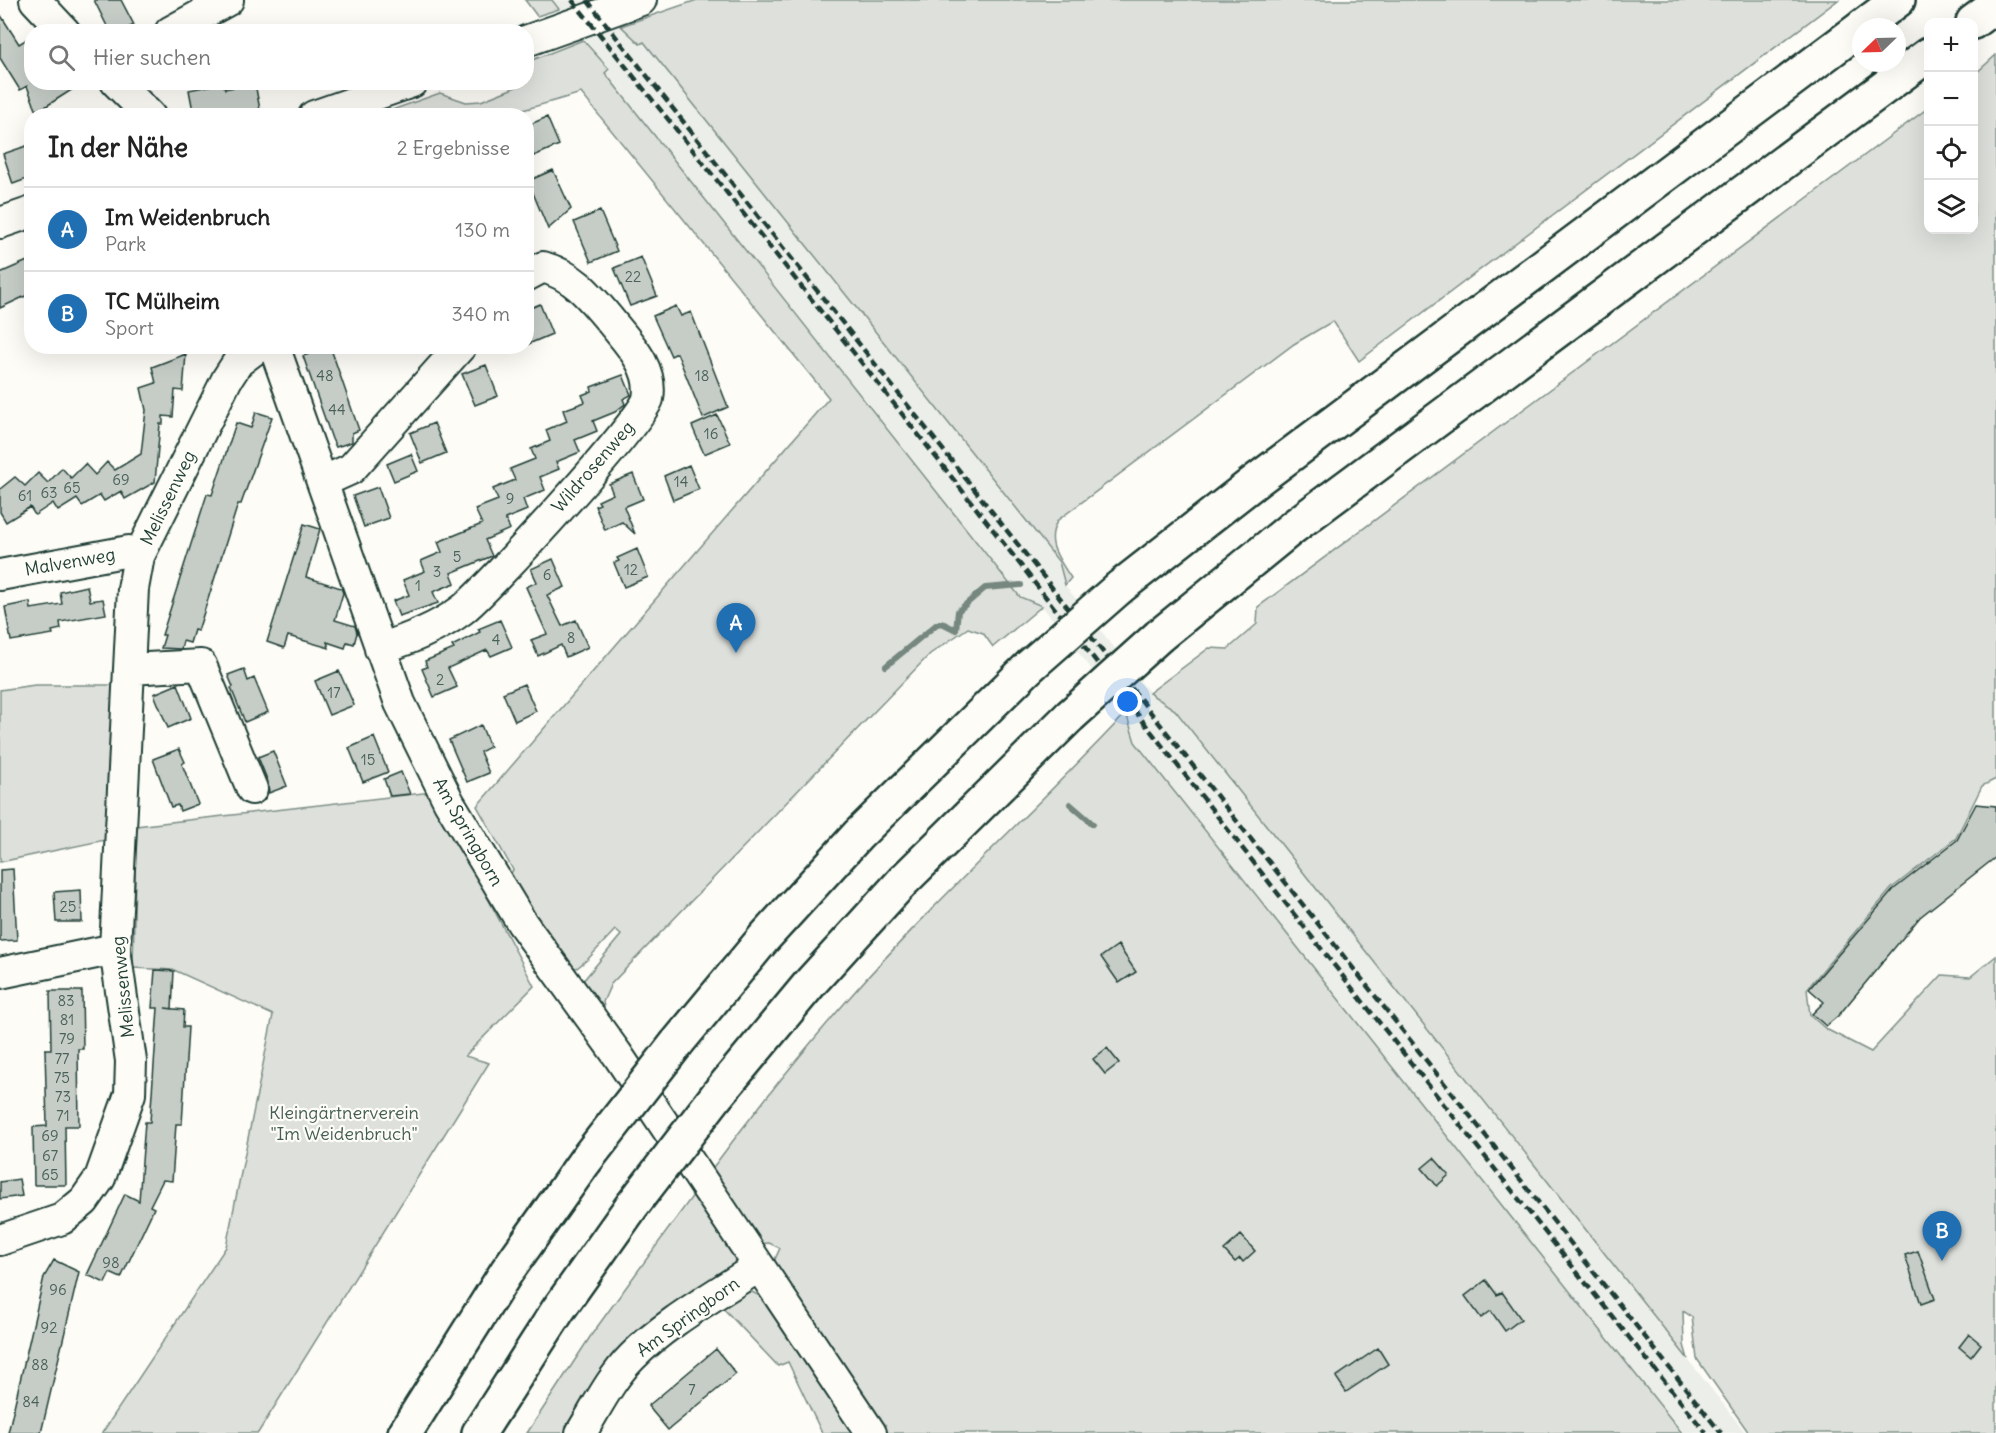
<!DOCTYPE html>
<html lang="de">
<head>
<meta charset="utf-8">
<style>
	:root { --surface:#fff; --page:#f2f2f2; --text:#222; --muted:#767676; --line:#e0e0e0; --accent:#1f6fb2 }
	body { margin:0; font-family:Delius,sans-serif; background:var(--page); color:var(--text) }
	.controls { position:absolute; right:18px; top:18px; display:grid; overflow:hidden; border-radius:12px; box-shadow:0 6px 24px #0002 }
	.controls button { width:54px; height:54px; display:grid; place-items:center; padding:0; border:0; border-bottom:2px solid var(--line); background:var(--surface); color:var(--text); font:30px sans-serif }
	.compass { position:absolute; left:1852px; top:18px; width:54px; height:54px; border-radius:50%; background:var(--surface); box-shadow:0 6px 24px #0002; rotate:247deg }
	.you { position:absolute; left:1128px; top:702px; width:21px; height:21px; margin:-15px; border:4px solid #fff; border-radius:50%; background:#1a73e8; box-shadow:0 0 0 9px #1a73e833 }
	.badge { display:grid; place-items:center; width:39px; height:39px; border-radius:50%; background:var(--accent); color:#fff; font-size:20px; font-weight:700 }
	.pin { position:absolute; translate:-50% -50px; filter:drop-shadow(0 2px 3px #0008) }
	.pin::after { content:''; position:absolute; top:32px; width:21px; height:18px; background:inherit; clip-path:polygon(0 0,100% 0,50% 100%) }
	.list { margin:0; padding:0; list-style:none }
	h2 { display:flex; justify-content:space-between; align-items:center; height:78px; margin:0; padding:0 24px; font-size:26px }
	h2 small { font-size:20px; font-weight:400; color:var(--muted) }
	.list li { display:grid; grid-template-columns:39px 1fr auto; gap:18px; align-items:center; box-sizing:border-box; height:84px; padding:0 24px; border-top:2px solid var(--line) }
	.list b { display:block; font-size:22px; white-space:nowrap }
	.list p { margin:0; font-size:20px; white-space:nowrap; color:var(--muted) }
	.list em { font-size:20px; font-style:normal; color:var(--muted) }
	.icon { flex:none; width:33px; height:33px; fill:none; stroke:currentColor; stroke-width:2; stroke-linecap:round; stroke-linejoin:round }
	.map { position:relative; flex:none; width:1996px; height:1433px; overflow:hidden }
	.search { position:absolute; background:var(--surface); box-shadow:0 6px 24px #0002; left:24px; top:24px; width:510px; height:66px; display:flex; align-items:center; gap:15px; box-sizing:border-box; padding:0 21px; border-radius:24px; color:var(--muted); font-size:22px }
	.panel { position:absolute; background:var(--surface); box-shadow:0 6px 24px #0002; left:24px; top:108px; width:510px; height:246px; border-radius:24px }
	.map>svg:first-child { display:block }
	.built { fill:#eceee9 }
	.green { fill:#dde0db; stroke:#7e8e88; stroke-width:1.5 }
	.lines { fill:none; stroke-linecap:round; stroke-linejoin:round }
	.stream { stroke:#75877f; stroke-width:6 }
	.building { fill:#c6cdc7; stroke:#1f3d34; stroke-width:1.5 }
	.minor-casing { stroke:#1f3d34; stroke-width:34 }
	.highway-casing { stroke:#1f3d34; stroke-width:38 }
	.minor { stroke:#fdfcf7; stroke-width:30 }
	.highway { stroke:#fdfcf7; stroke-width:33 }
	.rail { stroke:#1f3d34; stroke-width:4.5; stroke-dasharray:9 4.5; stroke-linecap:butt }
	.highway-bridge-casing { stroke:#1f3d34; stroke-width:38; stroke-linecap:butt }
	.highway-bridge { stroke:#fdfcf7; stroke-width:33 }
	.labels { text-anchor:middle; stroke-width:4.5; stroke-linejoin:round; paint-order:stroke }
	.number-label { font-size:15px; fill:#496159 }
	.street-label { font-size:18px; fill:#1f3d34; stroke:#fdfcf7 }
	.park-label { font-size:18px; fill:#455e55; stroke:#fdfcf7 }
</style>
</head>
<body>
<div class="map">
<svg width="1996" height="1433" viewBox="0 0 1996 1433">
	<rect width="100%" height="100%" fill="#fdfcf7"/>
	<filter id="ink" filterUnits="userSpaceOnUse"><feTurbulence type="fractalNoise" baseFrequency=".0167" numOctaves="2"/><feDisplacementMap in="SourceGraphic" scale="12" xChannelSelector="R" yChannelSelector="G"/><feConvolveMatrix kernelMatrix="1 2 1 2 8 2 1 2 1" color-interpolation-filters="sRGB"/></filter>
	<g filter="url(#ink)">
		<path class="built" d="M 553,0 L 604,0 L 640,44 L 644,41 L 1059,562 L 1065,585 L 1149,692 L 1175,709 L 1746,1433 L 1682,1433 L 1135,742 L 1126,713 L 1042,606 L 1020,597 L 604,73 L 609,69 Z"/>
		<path class="green" d="M 525,0 L 552,0 L 559,9 L 537,16 Z
			M 697,0 L 1838,0 L 1359,361 L 1333,321 L 1294,344 L 1058,520 C 1044,542 1059,559 1071,578 L 1065,585 L 1059,562 L 1033,529 L 644,42 L 640,44 L 621,26 Z
			M 583,40 L 609,69 L 605,73 L 1020,597 L 1042,606 L 993,647 L 983,633 L 968,628 L 930,654 L 611,984 L 603,1002 L 605,1012 L 578,987 L 621,935 L 615,930 L 588,959 L 577,968 L 561,964 L 506,881 L 513,870 L 477,806 L 829,398 L 581,93 L 506,115 L 375,116 L 440,93 L 466,102 L 481,101 L 526,83 L 527,62 Z
			M 1996,55 L 1996,779 L 1982,786 L 1956,838 L 1892,888 L 1807,989 L 1810,1015 L 1826,1029 L 1871,1052 L 1942,975 L 1970,977 L 1996,956 L 1996,1433 L 1749,1433 L 1697,1359 L 1692,1317 L 1683,1311 L 1684,1345 L 1688,1359 L 1175,710 L 1149,693 L 1209,648 L 1228,649 L 1257,624 L 1258,607 L 1928,108 L 1928,230 L 1974,230 L 1974,75 Z
			M 35,685 L 114,685 L 110,839 L 0,862 L 0,690 Z
			M 1126,713 L 1135,742 L 1682,1433 L 888,1433 L 772,1266 L 780,1248 L 769,1243 L 757,1244 L 708,1174 C 753,1113 800,1054 850,997 C 937,898 1036,809 1126,713 Z
			M 432,792 L 534,986 L 465,1056 L 489,1063 L 258,1433 L 102,1433 L 226,1247 L 273,1015 L 174,970 L 133,968 L 136,826 Z
			M 696,1191 L 736,1257 L 732,1268 L 725,1276 L 622,1346 L 565,1433 L 527,1433 L 592,1334 Z
			M 752,1292 L 760,1296 L 852,1433 L 822,1433 L 788,1362 L 778,1366 L 723,1308 L 744,1293 Z"/>
		<g class="lines">
			<path class="stream" d="M 886,666 L 937,624 L 942,623 L 956,630 L 958,611 L 985,588 L 1021,585
				M 1070,804 L 1093,824"/>
		</g>
		<path class="building" d="M 94,0 L 121,0 L 134,25 L 120,32 L 110,32 Z
			M 0,14 L 19,44 L 32,36 L 32,82 L 84,82 L 37,112 L 27,86 L 20,90 L 0,58 Z
			M 223,83 L 225,89 L 255,83 L 260,110 L 236,115 L 235,110 L 194,116 L 189,90 Z
			M 547,117 L 559,145 L 534,156 L 526,139 L 526,126 Z
			M 32,144 L 32,177 L 13,184 L 3,154 Z
			M 553,170 L 571,209 L 548,229 L 528,181 Z
			M 600,211 L 617,251 L 591,262 L 574,222 Z
			M 641,257 L 657,296 L 630,306 L 614,268 Z
			M 32,259 L 32,293 L 0,308 L 0,273 Z
			M 540,304 L 552,334 L 526,345 L 526,310 Z
			M 676,306 L 681,316 L 691,312 L 728,407 L 703,418 L 677,353 L 671,356 L 653,316 Z
			M 306,346 L 330,346 L 359,430 L 352,433 L 352,442 L 336,447 L 332,439 L 303,356 L 309,354 Z
			M 186,354 L 183,391 L 175,390 L 173,417 L 163,416 L 163,424 L 160,424 L 155,482 L 125,499 L 121,491 L 104,501 L 100,495 L 82,506 L 77,499 L 58,511 L 53,503 L 35,515 L 30,507 L 6,522 L 0,512 L 0,489 L 15,477 L 25,486 L 38,473 L 48,483 L 62,468 L 71,478 L 85,464 L 95,475 L 107,462 L 115,470 L 141,454 L 146,410 L 141,388 L 156,383 L 152,367 Z
			M 486,365 L 498,396 L 475,405 L 462,374 Z
			M 623,375 L 631,395 L 623,399 L 625,404 L 615,412 L 593,421 L 597,431 L 575,440 L 580,452 L 556,462 L 559,469 L 540,477 L 545,490 L 523,499 L 527,510 L 505,519 L 510,529 L 485,540 L 492,556 L 451,573 L 455,583 L 433,592 L 438,603 L 399,616 L 393,601 L 409,595 L 403,580 L 425,571 L 421,561 L 442,552 L 438,542 L 482,524 L 475,509 L 498,500 L 493,489 L 515,480 L 510,469 L 535,459 L 531,449 L 550,441 L 546,430 L 567,421 L 563,410 L 585,402 L 582,395 L 592,391 L 591,387 Z
			M 256,412 L 272,417 L 241,504 L 238,504 L 198,631 L 194,630 L 190,643 L 183,641 L 181,649 L 161,648 L 165,635 L 162,635 L 207,494 L 212,495 L 236,423 L 251,428 Z
			M 717,415 L 730,443 L 704,454 L 692,426 Z
			M 434,423 L 446,453 L 422,463 L 410,433 Z
			M 411,454 L 418,471 L 394,481 L 387,464 Z
			M 689,465 L 699,489 L 673,500 L 664,476 Z
			M 633,474 L 643,499 L 624,507 L 635,534 L 622,522 L 605,530 L 595,506 L 600,504 L 598,501 L 613,494 L 609,484 Z
			M 378,487 L 389,518 L 364,527 L 353,496 Z
			M 304,524 L 320,529 L 306,577 L 341,588 L 343,593 L 335,620 L 355,626 L 357,633 L 354,644 L 347,642 L 345,648 L 327,642 L 329,648 L 288,636 L 284,648 L 267,642 Z
			M 637,549 L 648,577 L 624,587 L 614,563 L 619,561 L 617,558 Z
			M 553,559 L 565,587 L 547,595 L 562,626 L 576,620 L 588,647 L 566,657 L 561,645 L 538,656 L 531,640 L 547,634 L 526,587 L 537,582 L 531,569 Z
			M 87,586 L 90,601 L 103,599 L 106,614 L 60,622 L 61,629 L 52,631 L 53,634 L 11,641 L 5,607 L 30,602 L 31,609 L 62,604 L 60,592 Z
			M 500,620 L 512,647 L 491,656 L 487,650 L 448,668 L 457,687 L 434,697 L 422,669 L 427,667 L 425,661 L 454,649 L 452,646 L 480,632 L 478,629 Z
			M 244,669 L 248,681 L 254,678 L 268,712 L 245,722 L 231,688 L 233,687 L 228,675 Z
			M 339,671 L 354,705 L 329,715 L 315,681 Z
			M 178,684 L 191,718 L 168,728 L 154,694 Z
			M 524,684 L 536,711 L 515,721 L 503,693 Z
			M 481,725 L 490,747 L 480,752 L 489,773 L 467,782 L 449,740 Z
			M 374,737 L 388,772 L 363,782 L 349,748 Z
			M 179,749 L 185,762 L 182,764 L 198,804 L 180,811 L 178,805 L 171,807 L 153,759 Z
			M 273,751 L 287,786 L 269,793 L 268,782 L 258,757 Z
			M 401,772 L 410,794 L 390,796 L 384,779 Z
			M 1976,804 L 1996,806 L 1996,857 L 1920,917 L 1839,1015 L 1826,1026 L 1812,1014 L 1824,1002 L 1809,989 L 1894,889 L 1957,840 Z
			M 13,869 L 17,940 L 0,941 L 0,870 Z
			M 81,890 L 82,922 L 56,922 L 54,892 Z
			M 1118,945 L 1136,972 L 1119,983 L 1101,957 Z
			M 155,970 L 174,971 L 172,1009 L 165,1008 L 184,1010 L 183,1027 L 188,1027 L 182,1124 L 176,1124 L 172,1181 L 163,1180 L 150,1206 L 154,1208 L 121,1278 L 110,1273 L 105,1283 L 87,1275 L 125,1194 L 139,1201 L 145,1122 L 150,1122 L 158,1008 L 152,1008 Z
			M 50,991 L 82,991 L 83,1049 L 78,1049 L 79,1126 L 65,1126 L 66,1185 L 34,1185 L 33,1127 L 47,1126 L 45,1049 L 51,1049 Z
			M 1107,1048 L 1119,1063 L 1105,1074 L 1093,1059 Z
			M 1434,1158 L 1449,1175 L 1437,1186 L 1422,1168 Z
			M 19,1179 L 22,1196 L 0,1199 L 0,1182 Z
			M 1241,1235 L 1255,1251 L 1243,1262 L 1240,1258 L 1235,1262 L 1224,1250 Z
			M 1918,1251 L 1935,1299 L 1921,1304 L 1905,1255 Z
			M 54,1260 L 79,1272 L 41,1433 L 8,1433 L 44,1277 Z
			M 1486,1280 L 1497,1295 L 1502,1292 L 1521,1319 L 1505,1331 L 1491,1311 L 1481,1318 L 1465,1296 Z
			M 1969,1334 L 1981,1344 L 1971,1357 L 1959,1347 Z
			M 1378,1348 L 1388,1364 L 1346,1392 L 1336,1377 Z
			M 716,1349 L 736,1374 L 668,1430 L 648,1406 Z"/>
		<g class="lines">
			<defs>
				<path id="minor" d="M 35,0 L 65,32
					M 170,32 L 228,0
					M 526,41 L 641,0
					M 116,82 L 150,116
					M 314,116 L 412,82
					M 0,223 L 32,212
					M 274,346 L 400,703 L 449,802 L 522,923 L 617,1054 L 871,1433
					M 322,482 L 351,469 L 461,346
					M 0,575 L 129,551 L 139,556
					M 380,649 C 409,639 438,628 462,610 C 486,592 644,419 648,399 C 654,367 627,342 609,319 C 589,295 574,276 543,267 L 526,276
					M 129,669 L 201,665 L 252,789
					M 0,973 L 115,949
					M 0,1240 L 62,1219 L 84,1201 L 100,1178 L 130,1094 L 131,1061 L 115,949 L 133,589 L 139,556 L 227,379 L 238,362 L 259,346
					M 581,1433 C 597,1407 611,1378 632,1357 C 666,1322 718,1294 759,1266"/>
				<path id="highway" d="M 1973,22 L 1996,5
					M 1862,27 L 1898,0
					M 1120,587 L 1257,480 L 1861,28
					M 1159,636 L 1293,527 L 1928,55
					M 677,1043 L 764,938 L 858,835 L 1030,666
					M 718,1094 L 812,981 L 903,881 L 1070,716
					M 405,1433 L 507,1271 L 585,1161
					M 479,1433 L 558,1310 L 631,1207"/>
			</defs>
			<use href="#minor" class="minor-casing"/>
			<use href="#highway" class="highway-casing"/>
			<use href="#minor" class="minor"/>
			<use href="#highway" class="highway"/>
			<path class="rail" d="M 572,0 C 955,473 1323,959 1706,1433
				M 587,0 L 1721,1433"/>
			<defs>
				<path id="highway-bridge" d="M 1030,666 L 1120,587
					M 1070,716 L 1159,636
					M 585,1161 L 677,1043
					M 631,1207 L 718,1094"/>
			</defs>
			<use href="#highway-bridge" class="highway-bridge-casing"/>
			<use href="#highway-bridge" class="highway-bridge"/>
		</g>
	</g>
	<g class="labels">
		<g class="number-label">
			<text x="633" y="282">22</text>
			<text x="325" y="381">48</text>
			<text x="702" y="381">18</text>
			<text x="337" y="415">44</text>
			<text x="711" y="439">16</text>
			<text x="121" y="485">69</text>
			<text x="681" y="487">14</text>
			<text x="72" y="493">65</text>
			<text x="49" y="498">63</text>
			<text x="25" y="501">61</text>
			<text x="510" y="504">9</text>
			<text x="457" y="562">5</text>
			<text x="631" y="575">12</text>
			<text x="437" y="577">3</text>
			<text x="547" y="580">6</text>
			<text x="418" y="591">1</text>
			<text x="571" y="643">8</text>
			<text x="496" y="645">4</text>
			<text x="440" y="685">2</text>
			<text x="334" y="698">17</text>
			<text x="368" y="765">15</text>
			<text x="68" y="912">25</text>
			<text x="66" y="1006">83</text>
			<text x="67" y="1025">81</text>
			<text x="67" y="1044">79</text>
			<text x="62" y="1064">77</text>
			<text x="62" y="1083">75</text>
			<text x="63" y="1102">73</text>
			<text x="63" y="1121">71</text>
			<text x="50" y="1141">69</text>
			<text x="50" y="1161">67</text>
			<text x="50" y="1180">65</text>
			<text x="111" y="1268">98</text>
			<text x="58" y="1295">96</text>
			<text x="49" y="1333">92</text>
			<text x="40" y="1370">88</text>
			<text x="692" y="1395">7</text>
			<text x="31" y="1407">84</text>
		</g>
		<g class="street-label">
			<text transform="translate(593 467) rotate(-49)" y="6">Wildrosenweg</text>
			<text transform="translate(168 498) rotate(-64)" y="6">Melissenweg</text>
			<text transform="translate(70 562) rotate(-10)" y="6">Malvenweg</text>
			<text transform="translate(468 832) rotate(60)" y="6">Am Springborn</text>
			<text transform="translate(123 987) rotate(-96)" y="6">Melissenweg</text>
			<text transform="translate(688 1317) rotate(-36)" y="6">Am Springborn</text>
		</g>
		<g class="park-label">
			<text x="344" y="1119">Kleingärtnerverein<tspan x="344" dy="21">"Im Weidenbruch"</tspan></text>
		</g>
	</g>
</svg>
<div class="controls">
<button>+</button>
<button>−</button>
<button><svg class="icon" aria-label="locate" viewBox="0 0 24 24"><circle cx="12" cy="12" r="6"/><path d="M12 2v4M12 18v4M2 12h4M18 12h4"/></svg></button>
<button><svg class="icon" aria-label="layers" viewBox="0 0 24 24"><path d="M12 4l9 5-9 5-9-5zM3 14l9 5 9-5"/></svg></button>
</div>
<svg class="compass" viewBox="-18 -18 36 36"><path d="M0-13l5 13h-10z" fill="#e53935"/><path d="M0 13l5-13h-10z" fill="#767676"/></svg>
<div class="you"></div>
<div class="pin badge" style="left:736px;top:653px">A</div>
<div class="pin badge" style="left:1942px;top:1261px">B</div>
<div class="search"><svg class="icon" aria-label="search" viewBox="0 0 24 24"><circle cx="10" cy="10" r="6"/><path d="M15 15l6 6"/></svg>Hier suchen</div>
<section class="panel">
<h2>In der Nähe<small>2 Ergebnisse</small></h2>
<ul class="list">
<li><span class="badge">A</span><div><b>Im Weidenbruch</b><p>Park</p></div><em>130 m</em></li>
<li><span class="badge">B</span><div><b>TC Mülheim</b><p>Sport</p></div><em>340 m</em></li>
</ul>
</section>
</div>
</body>
</html>
